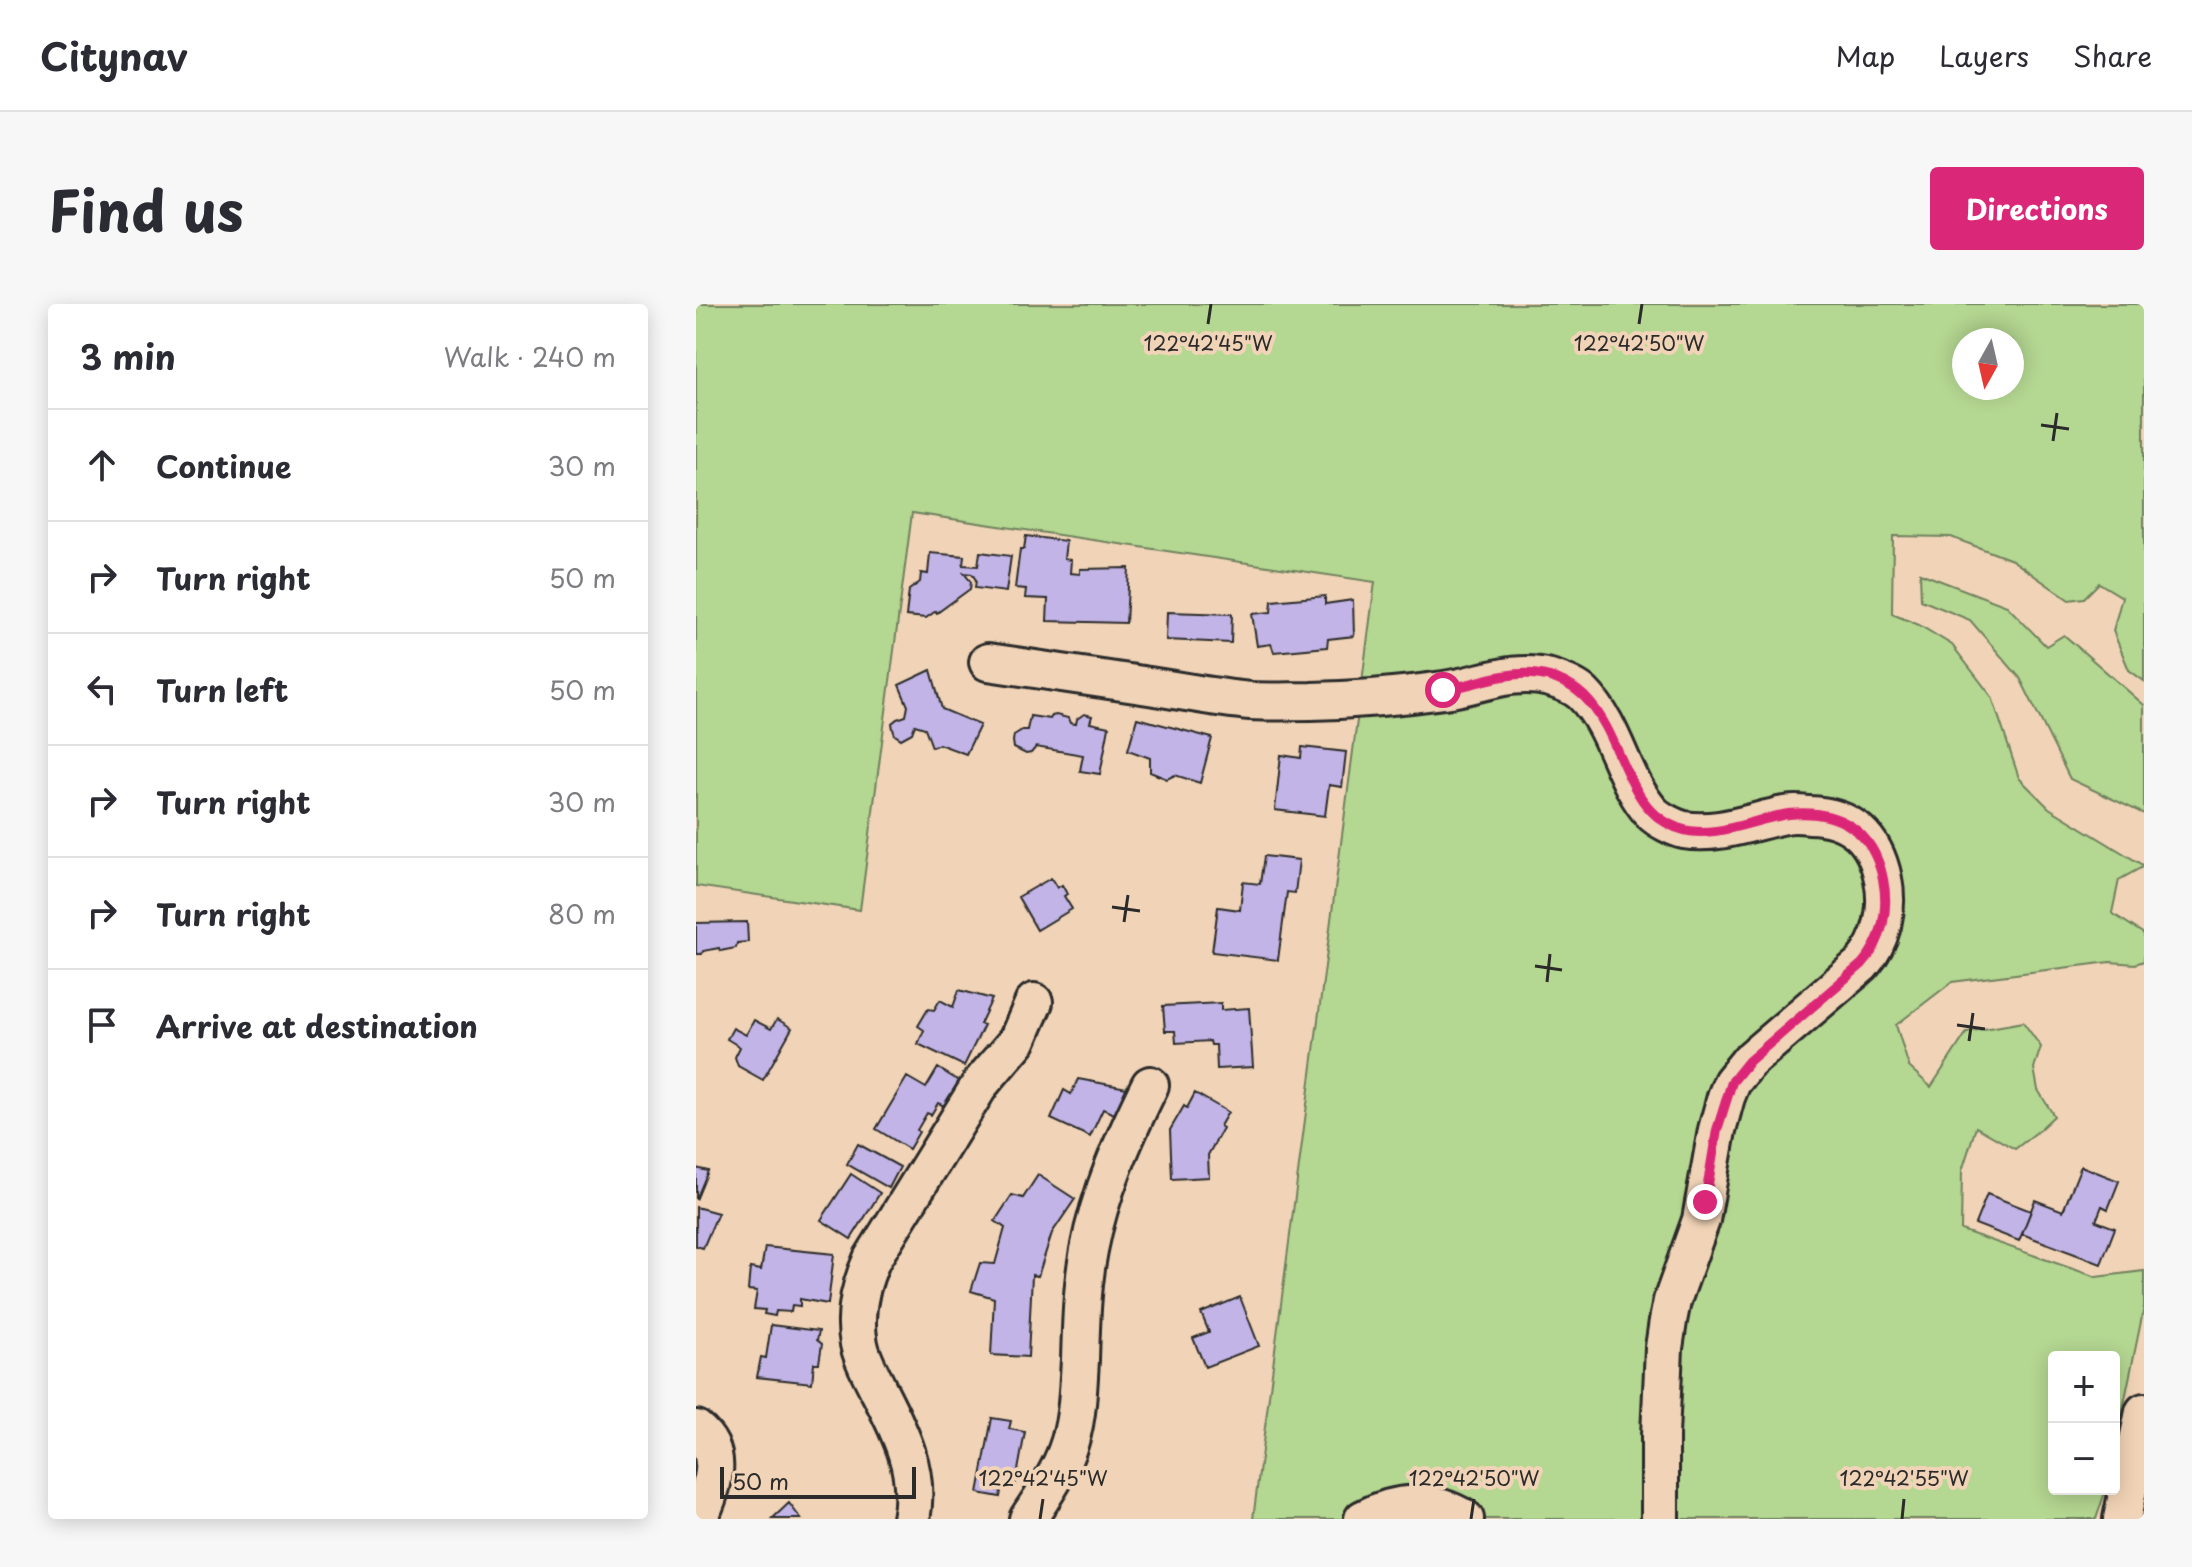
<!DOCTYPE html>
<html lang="en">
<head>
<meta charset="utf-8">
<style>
	:root { --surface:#fff; --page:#f7f7f7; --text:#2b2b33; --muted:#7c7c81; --line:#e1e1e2; --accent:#db2777 }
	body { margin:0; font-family:"Playpen Sans",sans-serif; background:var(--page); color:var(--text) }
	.controls { position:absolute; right:24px; bottom:24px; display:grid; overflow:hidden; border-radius:8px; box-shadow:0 4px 20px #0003 }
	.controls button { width:72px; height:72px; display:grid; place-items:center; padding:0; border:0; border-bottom:2px solid var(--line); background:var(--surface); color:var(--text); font:40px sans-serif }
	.compass { position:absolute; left:1256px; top:24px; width:72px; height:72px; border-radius:50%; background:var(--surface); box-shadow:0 4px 20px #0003; rotate:188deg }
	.scale { position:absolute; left:24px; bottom:20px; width:196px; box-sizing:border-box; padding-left:8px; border:4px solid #2b2b2b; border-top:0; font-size:22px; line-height:28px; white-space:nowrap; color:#2b2b2b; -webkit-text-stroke:6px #f1d4b7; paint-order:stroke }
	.stop { position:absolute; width:24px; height:24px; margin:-18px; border:6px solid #db2777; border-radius:50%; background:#fff }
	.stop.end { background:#db2777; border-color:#fff; box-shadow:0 2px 8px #0008 }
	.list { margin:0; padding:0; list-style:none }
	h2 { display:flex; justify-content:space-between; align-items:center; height:104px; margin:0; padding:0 32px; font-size:34px }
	h2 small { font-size:26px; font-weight:400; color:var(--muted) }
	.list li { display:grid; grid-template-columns:52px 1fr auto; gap:24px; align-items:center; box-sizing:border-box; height:112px; padding:0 32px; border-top:2px solid var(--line) }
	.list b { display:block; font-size:30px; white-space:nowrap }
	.list em { font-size:26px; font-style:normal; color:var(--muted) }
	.icon { flex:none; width:44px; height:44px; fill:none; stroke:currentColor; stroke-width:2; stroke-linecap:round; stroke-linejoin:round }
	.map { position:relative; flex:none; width:1448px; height:1215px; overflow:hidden; border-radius:8px }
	header { display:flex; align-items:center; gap:48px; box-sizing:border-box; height:112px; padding:0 40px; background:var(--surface); border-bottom:2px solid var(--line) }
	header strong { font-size:38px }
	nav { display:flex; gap:44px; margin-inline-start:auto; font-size:28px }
	.intro { display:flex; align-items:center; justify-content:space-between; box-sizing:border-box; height:192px; padding:0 48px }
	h1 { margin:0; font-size:56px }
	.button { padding:20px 36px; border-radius:8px; background:var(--accent); color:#fff; font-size:28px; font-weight:700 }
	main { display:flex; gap:48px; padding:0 48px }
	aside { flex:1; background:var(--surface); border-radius:8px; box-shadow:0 4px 20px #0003 }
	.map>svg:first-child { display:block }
	.green { fill:#b4d791; stroke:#70815e; stroke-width:2; fill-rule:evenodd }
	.building { fill:#c2b4e6; stroke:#2b2b2b; stroke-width:2 }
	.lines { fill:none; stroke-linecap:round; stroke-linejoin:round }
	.minor-casing { stroke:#2b2b2b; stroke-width:42 }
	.minor { stroke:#f1d4b7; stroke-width:36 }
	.route { stroke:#db2777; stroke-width:10 }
	.ticks { fill:none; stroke:#2b2b2b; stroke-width:3 }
	.ticks-label { font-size:20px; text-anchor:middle; fill:#2b2b2b; stroke:#f1d4b7; stroke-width:8; stroke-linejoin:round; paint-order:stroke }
</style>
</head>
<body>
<header>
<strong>Citynav</strong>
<nav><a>Map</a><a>Layers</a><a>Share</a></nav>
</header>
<div class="intro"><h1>Find us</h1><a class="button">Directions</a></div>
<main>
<aside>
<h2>3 min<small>Walk · 240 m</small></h2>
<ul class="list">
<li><svg class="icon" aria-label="ahead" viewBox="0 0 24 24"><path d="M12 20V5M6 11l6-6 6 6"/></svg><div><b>Continue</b></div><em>30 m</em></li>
<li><svg class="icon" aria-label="right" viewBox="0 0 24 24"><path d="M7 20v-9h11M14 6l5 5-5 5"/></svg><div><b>Turn right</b></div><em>50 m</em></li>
<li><svg class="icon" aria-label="left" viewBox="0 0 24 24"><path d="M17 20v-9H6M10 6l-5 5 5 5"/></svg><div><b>Turn left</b></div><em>50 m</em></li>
<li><svg class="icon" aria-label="right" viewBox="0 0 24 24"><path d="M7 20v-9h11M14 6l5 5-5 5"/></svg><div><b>Turn right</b></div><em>30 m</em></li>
<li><svg class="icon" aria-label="right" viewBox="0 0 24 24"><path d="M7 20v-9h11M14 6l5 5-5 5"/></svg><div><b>Turn right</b></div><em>80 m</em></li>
<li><svg class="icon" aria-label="arrive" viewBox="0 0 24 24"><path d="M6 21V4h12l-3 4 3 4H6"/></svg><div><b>Arrive at destination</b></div></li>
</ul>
</aside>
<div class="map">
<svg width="1448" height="1215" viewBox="0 0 1448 1215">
	<rect width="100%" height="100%" fill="#f1d4b7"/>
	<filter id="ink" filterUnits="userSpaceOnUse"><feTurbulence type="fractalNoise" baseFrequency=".0125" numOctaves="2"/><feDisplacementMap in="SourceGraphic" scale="16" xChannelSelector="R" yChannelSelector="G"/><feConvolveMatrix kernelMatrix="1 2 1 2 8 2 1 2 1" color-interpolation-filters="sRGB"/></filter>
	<g filter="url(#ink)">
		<path class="green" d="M 0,0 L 1448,0 L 1448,377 L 1433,366 L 1417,327 L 1426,293 L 1403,279 L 1388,294 L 1373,296 L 1316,256 L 1255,233 L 1197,232 L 1196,310 L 1223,321 L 1256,341 L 1296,393 L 1323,474 L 1353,504 L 1448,562 L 1423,576 L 1416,609 L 1448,630 L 1448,657 L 1439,660 L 1414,658 L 1256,678 L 1200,721 L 1213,763 L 1235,783 L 1271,728 L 1327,718 L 1345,743 L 1338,764 L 1342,786 L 1358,812 L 1341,828 L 1319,845 L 1280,823 L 1266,867 L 1265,926 L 1400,973 L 1448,967 L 1448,1003 L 1418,1148 L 1418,1053 L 1358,1053 L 1358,1185 L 1410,1185 L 1400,1215 L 557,1215 L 679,278 L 216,209 L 164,606 L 0,582 ZM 1268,36 L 1316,36 L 1316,84 L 1268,84 Z
			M 1224,269 L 1311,302 L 1350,342 L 1368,331 L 1448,401 L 1448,510 L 1374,475 L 1324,374 L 1274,316 L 1225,296 Z"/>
		<path class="building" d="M 330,232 L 370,237 L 368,255 L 375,256 L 374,269 L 384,270 L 384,265 L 433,264 L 430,319 L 351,317 L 352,295 L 329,294 L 330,285 L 319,284 L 324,245 L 328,245 Z
			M 284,248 L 315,252 L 310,288 L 279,284 L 280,276 L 276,270 L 268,269 L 275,278 L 274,285 L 241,309 L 240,307 L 230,314 L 210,312 L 213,286 L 224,278 L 225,269 L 232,270 L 234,249 L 268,252 L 267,261 L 282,262 Z
			M 629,292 L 629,300 L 657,296 L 658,332 L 632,335 L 631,343 L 578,348 L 575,340 L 561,342 L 556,310 L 575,308 L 576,297 Z
			M 471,308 L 536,310 L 535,339 L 470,336 Z
			M 235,366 L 246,405 L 284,421 L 270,450 L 243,440 L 236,443 L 229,424 L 219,421 L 216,429 L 205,435 L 199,431 L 197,425 L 196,419 L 201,415 L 210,412 L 212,402 L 203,381 Z
			M 388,410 L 396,412 L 394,419 L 413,423 L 404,470 L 384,467 L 387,451 L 340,443 L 335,449 L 330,450 L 318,444 L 317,437 L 318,431 L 326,426 L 331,426 L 334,412 L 354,415 L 356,412 L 360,411 L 372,414 L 374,419 L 380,420 L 381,415 Z
			M 441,414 L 516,434 L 504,479 L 479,471 L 471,475 L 454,468 L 454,454 L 432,446 Z
			M 606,443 L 650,448 L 646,483 L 633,481 L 629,512 L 579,506 L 585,451 L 605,454 Z
			M 568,552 L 603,556 L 599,589 L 591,588 L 582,656 L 516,648 L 522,603 L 544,606 L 547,578 L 564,580 Z
			M 355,574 L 361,584 L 366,581 L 371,590 L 368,592 L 376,605 L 341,626 L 322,593 Z
			M 51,618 L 52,638 L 41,639 L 40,644 L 24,647 L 23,644 L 7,647 L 6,650 L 0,650 L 0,619 Z
			M 263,686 L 296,695 L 284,720 L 288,721 L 268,762 L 222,740 L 228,726 L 222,722 L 232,705 L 238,706 L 244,696 L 257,703 Z
			M 525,699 L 525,706 L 553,704 L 557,763 L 521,765 L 520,741 L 515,741 L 514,737 L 480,739 L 479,727 L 469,727 L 467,702 Z
			M 81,715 L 96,724 L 67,776 L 42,762 L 39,753 L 44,743 L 31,735 L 37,724 L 50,731 L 58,716 L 75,725 Z
			M 242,764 L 263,777 L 248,802 L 242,799 L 235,811 L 231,809 L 221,826 L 223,828 L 213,845 L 180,825 L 211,773 L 230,784 Z
			M 382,775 L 442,786 L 429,815 L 407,805 L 394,833 L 355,815 L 368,786 L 375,790 Z
			M 499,789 L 532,808 L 524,822 L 527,824 L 512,851 L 513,873 L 476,875 L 474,826 L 488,802 L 491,804 Z
			M 162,840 L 204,863 L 193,884 L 151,860 Z
			M 1385,862 L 1423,877 L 1412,905 L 1406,902 L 1400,917 L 1419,924 L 1405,960 L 1326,930 L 1339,896 L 1367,907 Z
			M 0,864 L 12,867 L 0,896 Z
			M 155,870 L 184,889 L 155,935 L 125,916 Z
			M 342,871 L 379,895 L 356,929 L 342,972 L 336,971 L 332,1053 L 295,1051 L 298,994 L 275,987 L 284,959 L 299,960 L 309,924 L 299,917 L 316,891 L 327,894 Z
			M 1291,890 L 1335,907 L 1323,937 L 1279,920 Z
			M 0,903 L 22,909 L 7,944 L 0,942 Z
			M 69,943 L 138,950 L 132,1000 L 104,995 L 104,1002 L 96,1001 L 95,1008 L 80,1007 L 79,1012 L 68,1010 L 69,1006 L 58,1005 L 61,987 L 52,986 L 54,964 L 65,966 Z
			M 544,993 L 563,1042 L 509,1063 L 497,1034 L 513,1028 L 505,1009 Z
			M 75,1021 L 123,1027 L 121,1036 L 126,1040 L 123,1059 L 118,1059 L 116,1079 L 61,1073 L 65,1053 L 70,1054 Z
			M 296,1114 L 315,1117 L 313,1125 L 329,1128 L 319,1183 L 306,1180 L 304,1193 L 282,1189 Z
			M 93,1199 L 105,1215 L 76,1215 Z"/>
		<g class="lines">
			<defs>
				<path id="minor" d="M 292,358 C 346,366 399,374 453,382 C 487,387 521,394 555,397 C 575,398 595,397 615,397 C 659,396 705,392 748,386 C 785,381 817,364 854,374 C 864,377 879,382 887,390 C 920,423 926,476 956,509 C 963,516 979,524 988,526 C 1022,532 1057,517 1089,511 C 1097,509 1105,510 1113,511 C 1156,512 1179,535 1187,575 C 1193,606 1186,637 1166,660 L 1053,757 L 1036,778 L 1030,793 L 1021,826 L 1005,916 L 976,997 L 972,1017 L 968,1044 L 964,1131 L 964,1215
					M 0,1125 C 31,1150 16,1184 3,1215
					M 215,1215 C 225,1167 203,1126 182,1085 C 175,1070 166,1056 163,1040 C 157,1010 164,982 176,955 L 285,779 L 321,737 L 338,698
					M 332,1215 C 346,1193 362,1171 371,1146 C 382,1117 382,1086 384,1056 C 385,1020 386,982 393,946 C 404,888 428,834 454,781
					M 667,1215 C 700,1197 736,1194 769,1215
					M 1426,1215 L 1448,1108"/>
			</defs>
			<use href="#minor" class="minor-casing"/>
			<use href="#minor" class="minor"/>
		</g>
	</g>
	<g class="lines" filter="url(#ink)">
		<path class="route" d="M 747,386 C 777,381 807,368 837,370 C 934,379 911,503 985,525 C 1018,536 1060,514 1093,510 C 1142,505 1177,526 1187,575 C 1193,605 1187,637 1166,660 L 1053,757 L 1036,778 L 1021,826 L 1009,898"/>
	</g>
	<path class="ticks" d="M 512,20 L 515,0M 943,20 L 946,0M 1345,121 L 1373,125M 1357,137 L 1361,109M 416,603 L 444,607M 428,618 L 432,591M 839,662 L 866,666M 851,678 L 854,650M 1261,721 L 1289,725M 1273,737 L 1277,709M 344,1215 L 347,1195M 775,1215 L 778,1195M 1206,1215 L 1208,1195"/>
	<g class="ticks-label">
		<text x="512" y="47">122°42'45"W</text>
		<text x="943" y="47">122°42'50"W</text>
		<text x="347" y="1182">122°42'45"W</text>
		<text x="778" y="1182">122°42'50"W</text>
		<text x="1208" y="1182">122°42'55"W</text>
	</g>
</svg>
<div class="controls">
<button>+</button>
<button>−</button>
</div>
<svg class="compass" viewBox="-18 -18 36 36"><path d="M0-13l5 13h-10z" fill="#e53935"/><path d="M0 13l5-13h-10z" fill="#7c7c81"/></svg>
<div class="scale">50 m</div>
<div class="stop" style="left:747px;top:386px"></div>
<div class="stop end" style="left:1009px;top:898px"></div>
</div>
</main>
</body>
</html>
